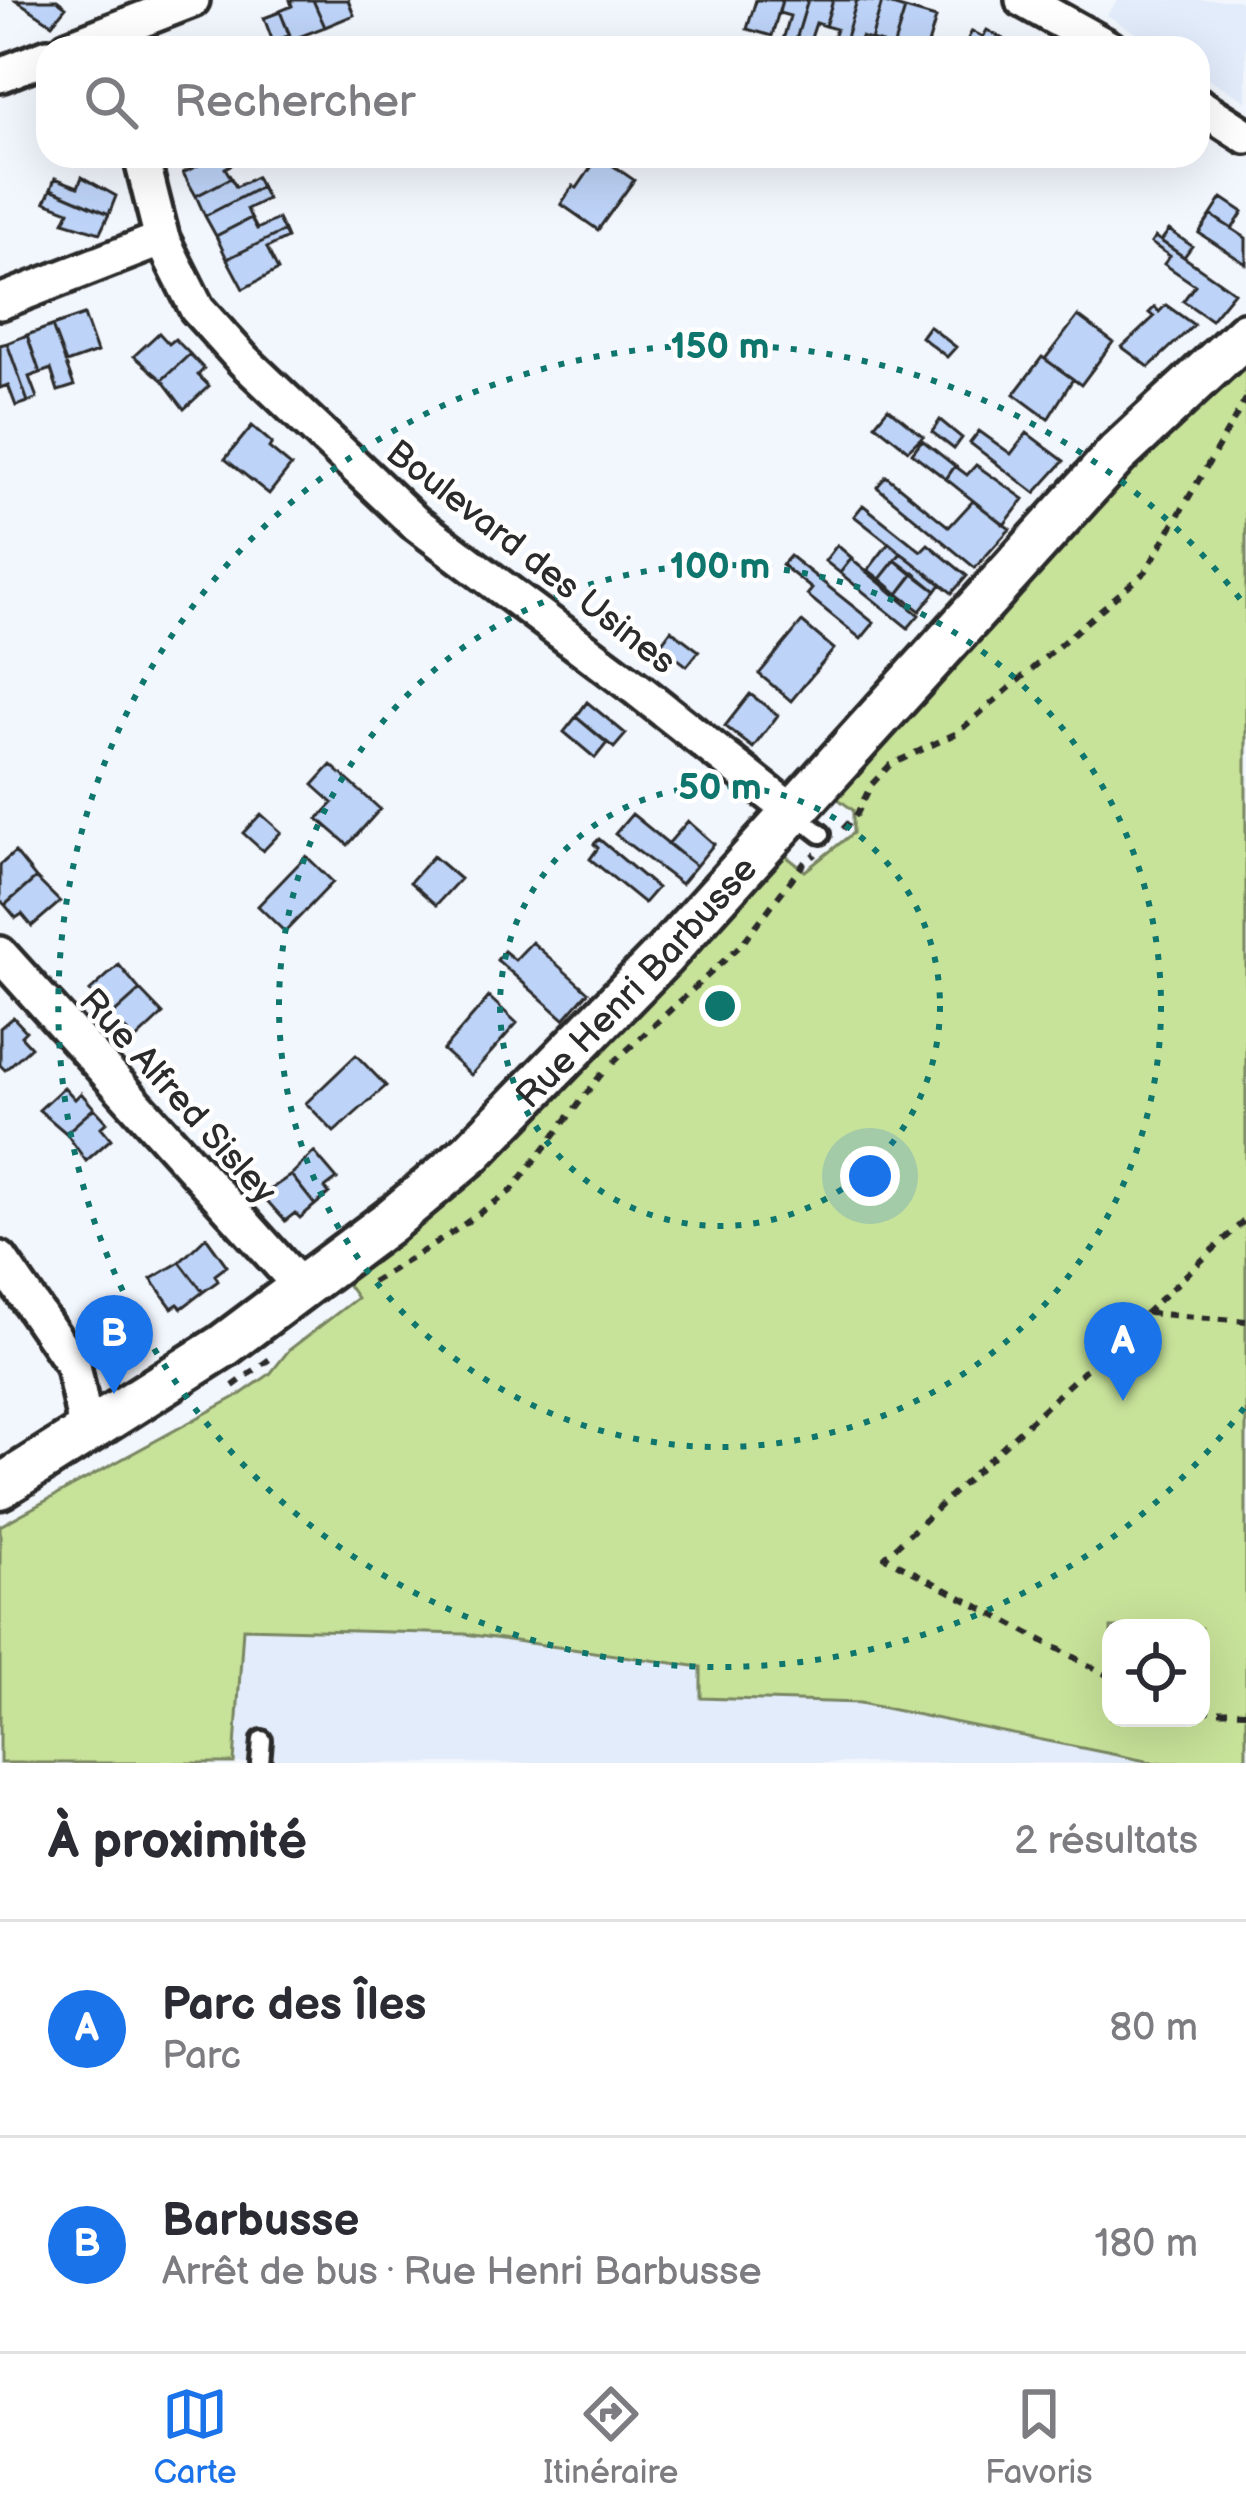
<!DOCTYPE html>
<html lang="fr">
<head>
<meta charset="utf-8">
<style>
	:root { --surface:#fff; --page:#f2f2f3; --text:#2b2b33; --muted:#7c7c81; --line:#e1e1e2; --accent:#1a73e8 }
	body { margin:0; font-family:"Balsamiq Sans",sans-serif; background:var(--page); color:var(--text) }
	.controls { position:absolute; right:36px; bottom:36px; display:grid; overflow:hidden; border-radius:24px; box-shadow:0 12px 48px #0002 }
	.controls button { width:108px; height:108px; display:grid; place-items:center; padding:0; border:0; border-bottom:3px solid var(--line); background:var(--surface); color:var(--text); font:60px sans-serif }
	.you { position:absolute; left:870px; top:1176px; width:42px; height:42px; margin:-30px; border:9px solid #fff; border-radius:50%; background:#1a73e8; box-shadow:0 0 0 18px #1a73e833 }
	.badge { display:grid; place-items:center; width:78px; height:78px; border-radius:50%; background:var(--accent); color:#fff; font-size:39px; font-weight:700 }
	.pin { position:absolute; translate:-50% -99px; filter:drop-shadow(0 3px 6px #0008) }
	.pin::after { content:''; position:absolute; top:63px; width:42px; height:36px; background:inherit; clip-path:polygon(0 0,100% 0,50% 100%) }
	.list { margin:0; padding:0; list-style:none }
	h2 { display:flex; justify-content:space-between; align-items:center; height:156px; margin:0; padding:0 48px; font-size:51px }
	h2 small { font-size:39px; font-weight:400; color:var(--muted) }
	.list li { display:grid; grid-template-columns:78px 1fr auto; gap:36px; align-items:center; box-sizing:border-box; height:216px; padding:0 48px; border-top:3px solid var(--line) }
	.list b { display:block; font-size:45px; white-space:nowrap }
	.list p { margin:0; font-size:39px; white-space:nowrap; color:var(--muted) }
	.list em { font-size:39px; font-style:normal; color:var(--muted) }
	.icon { flex:none; width:66px; height:66px; fill:none; stroke:currentColor; stroke-width:2; stroke-linecap:round; stroke-linejoin:round }
	.map { position:relative; flex:none; width:1246px; height:1763px; overflow:hidden }
	.search { position:absolute; background:var(--surface); box-shadow:0 12px 48px #0002; left:36px; right:36px; top:36px; height:132px; display:flex; align-items:center; gap:30px; box-sizing:border-box; padding:0 42px; border-radius:36px; color:var(--muted); font-size:45px }
	.sheet { height:588px; background:var(--surface) }
	nav { display:flex; justify-content:space-around; align-items:center; box-sizing:border-box; height:168px; border-top:3px solid var(--line); background:var(--surface); font-size:33px; color:var(--muted) }
	nav a { display:grid; justify-items:center; gap:6px }
	nav .on { color:var(--accent) }
	.map>svg:first-child { display:block }
	.built { fill:#e2ecfb }
	.green { fill:#c7e299; stroke:#798662; stroke-width:3; fill-rule:evenodd }
	.building { fill:#bdd3f7; stroke:#2b2b2b; stroke-width:3 }
	.lines { fill:none; stroke-linecap:round; stroke-linejoin:round }
	.service-casing { stroke:#2b2b2b; stroke-width:26 }
	.minor-casing { stroke:#2b2b2b; stroke-width:42 }
	.tertiary-casing { stroke:#2b2b2b; stroke-width:51 }
	.path { stroke:#2b2b2b; stroke-width:6; stroke-dasharray:9 9; stroke-linecap:butt }
	.service { stroke:#fff; stroke-width:16 }
	.minor { stroke:#fff; stroke-width:33 }
	.tertiary { stroke:#fff; stroke-width:42 }
	.ring { fill:none; stroke:#0f766e; stroke-width:6; stroke-dasharray:6 12 }
	.labels { text-anchor:middle; stroke-width:9; stroke-linejoin:round; paint-order:stroke }
	.street-label { font-size:36px; fill:#2b2b2b; stroke:#fff }
	.centre { fill:#0f766e; stroke:#fff; stroke-width:6 }
	.ring-label { font-size:36px; text-anchor:middle; font-weight:bold; fill:#0f766e; stroke:#fff; stroke-width:9; stroke-linejoin:round; paint-order:stroke }
</style>
</head>
<body>
<div class="map">
<svg width="1246" height="1763" viewBox="0 0 1246 1763">
	<rect width="100%" height="100%" fill="#f2f6fd"/>
	<filter id="ink" filterUnits="userSpaceOnUse"><feTurbulence type="fractalNoise" baseFrequency=".00833" numOctaves="2"/><feDisplacementMap in="SourceGraphic" scale="24" xChannelSelector="R" yChannelSelector="G"/><feConvolveMatrix kernelMatrix="1 2 1 2 8 2 1 2 1" color-interpolation-filters="sRGB"/></filter>
	<g filter="url(#ink)">
		<path class="built" d="M 1119,0 L 1237,0 L 1246,4 L 1246,101 L 1198,72 L 1198,48 L 1160,48 L 1107,15 Z
			M 703,1597 L 702,1698 L 860,1703 L 1156,1763 L 234,1763 L 242,1628 Z"/>
		<path class="green" d="M 1246,348 L 1246,1763 L 1156,1763 L 860,1703 L 701,1698 L 701,1667 L 465,1634 L 243,1628 L 234,1763 L 0,1763 L 0,1526 L 241,1394 L 270,1374 L 289,1350 L 357,1298 L 340,1274 L 776,848 L 805,871 L 853,833 L 853,810 L 830,793 L 1109,483 ZM 1111,1628 L 1201,1628 L 1201,1718 L 1111,1718 Z"/>
		<path class="building" d="M 16,0 L 57,0 L 66,7 L 52,24 Z
			M 290,0 L 313,0 L 325,27 L 291,40 L 280,11 L 292,6 Z
			M 313,0 L 348,0 L 354,15 L 325,27 Z
			M 756,0 L 782,0 L 772,36 L 747,29 Z
			M 782,0 L 808,0 L 795,43 L 783,40 L 790,16 L 779,13 Z
			M 808,0 L 833,0 L 825,26 L 816,23 L 808,47 L 795,43 Z
			M 833,0 L 857,0 L 843,48 L 830,48 L 836,29 L 825,26 Z
			M 857,0 L 882,2 L 871,40 L 861,37 L 857,48 L 843,48 Z
			M 882,2 L 905,9 L 893,48 L 881,48 L 882,43 L 871,40 Z
			M 905,9 L 936,18 L 927,48 L 893,48 Z
			M 280,12 L 290,35 L 273,42 L 264,18 Z
			M 987,30 L 1005,40 L 1000,48 L 963,48 L 972,31 L 983,37 Z
			M 217,156 L 246,157 L 225,168 L 231,178 L 196,196 L 183,173 Z
			M 599,156 L 634,180 L 598,230 L 561,204 L 573,186 L 577,188 Z
			M 82,177 L 116,196 L 109,214 L 51,189 L 55,178 L 78,187 Z
			M 256,177 L 261,187 L 205,216 L 196,196 L 231,178 L 236,187 Z
			M 261,187 L 267,199 L 247,209 L 251,218 L 216,236 L 205,216 Z
			M 51,189 L 109,214 L 100,233 L 64,222 L 69,211 L 45,202 Z
			M 1222,198 L 1243,212 L 1232,229 L 1211,215 Z
			M 1211,215 L 1246,238 L 1246,264 L 1199,233 Z
			M 251,218 L 257,229 L 278,219 L 284,231 L 227,259 L 216,236 Z
			M 1169,230 L 1192,246 L 1184,257 L 1161,241 Z
			M 284,231 L 287,238 L 267,248 L 278,270 L 243,289 L 227,259 Z
			M 1155,237 L 1234,292 L 1211,320 L 1183,301 L 1195,285 L 1164,264 L 1170,256 L 1151,243 Z
			M 1166,305 L 1194,325 L 1149,367 L 1122,347 L 1154,317 L 1149,313 L 1155,307 L 1159,312 Z
			M 84,315 L 97,352 L 66,363 L 52,326 Z
			M 1078,316 L 1113,342 L 1081,385 L 1045,359 Z
			M 52,326 L 74,386 L 58,391 L 51,369 L 40,373 L 27,335 Z
			M 929,326 L 956,347 L 947,357 L 921,337 Z
			M 159,333 L 169,344 L 175,339 L 190,354 L 162,380 L 134,356 Z
			M 27,335 L 40,373 L 29,377 L 37,398 L 28,402 L 7,343 Z
			M 7,343 L 28,402 L 16,406 L 8,385 L 0,388 L 0,345 Z
			M 190,354 L 204,369 L 198,375 L 209,386 L 184,409 L 162,380 Z
			M 1042,357 L 1073,379 L 1048,419 L 1014,394 Z
			M 888,408 L 923,436 L 908,450 L 875,424 Z
			M 940,420 L 962,438 L 954,449 L 932,432 Z
			M 252,426 L 272,443 L 269,448 L 291,466 L 269,494 L 225,459 Z
			M 979,431 L 1011,454 L 1027,433 L 1064,461 L 1035,493 L 970,443 Z
			M 922,440 L 955,466 L 946,479 L 912,453 Z
			M 976,465 L 1024,499 L 1004,525 L 946,479 L 955,466 L 967,475 Z
			M 886,476 L 949,527 L 973,501 L 1010,529 L 975,568 L 877,487 Z
			M 863,505 L 921,551 L 928,544 L 967,576 L 952,593 L 854,516 Z
			M 889,543 L 901,553 L 880,579 L 868,570 Z
			M 837,545 L 852,558 L 840,573 L 825,561 Z
			M 901,553 L 941,584 L 936,591 L 895,560 Z
			M 790,556 L 874,623 L 861,639 L 807,595 L 812,589 L 782,565 Z
			M 851,559 L 919,615 L 908,628 L 840,573 Z
			M 895,560 L 913,575 L 898,594 L 880,579 Z
			M 914,573 L 936,591 L 920,611 L 898,594 Z
			M 802,622 L 834,649 L 791,701 L 759,674 Z
			M 671,630 L 699,651 L 687,666 L 660,645 Z
			M 750,694 L 778,715 L 753,748 L 725,726 Z
			M 587,702 L 626,734 L 614,748 L 576,717 Z
			M 576,717 L 607,743 L 595,758 L 564,732 Z
			M 331,765 L 380,809 L 348,845 L 318,819 L 333,803 L 313,785 Z
			M 261,814 L 281,832 L 263,851 L 243,833 Z
			M 632,814 L 696,866 L 681,884 L 615,834 Z
			M 688,821 L 714,844 L 696,866 L 668,844 Z
			M 599,839 L 657,888 L 644,903 L 590,859 L 598,848 L 594,844 Z
			M 15,852 L 36,878 L 5,905 L 0,900 L 0,865 Z
			M 306,856 L 333,882 L 285,932 L 258,906 Z
			M 433,856 L 460,879 L 436,905 L 410,882 Z
			M 36,878 L 60,902 L 32,926 L 22,914 L 16,918 L 5,905 Z
			M 532,942 L 588,992 L 564,1019 L 497,960 L 504,951 L 515,960 Z
			M 119,965 L 140,990 L 108,1019 L 95,1006 L 100,1001 L 90,991 Z
			M 140,990 L 163,1014 L 135,1040 L 125,1029 L 120,1034 L 108,1019 Z
			M 489,997 L 517,1023 L 471,1075 L 443,1050 Z
			M 13,1017 L 26,1031 L 21,1036 L 31,1047 L 5,1070 L 0,1065 L 0,1028 Z
			M 356,1055 L 386,1086 L 334,1132 L 306,1103 Z
			M 64,1087 L 75,1099 L 81,1093 L 94,1108 L 66,1133 L 39,1110 Z
			M 94,1108 L 107,1122 L 101,1127 L 111,1139 L 86,1161 L 66,1133 Z
			M 314,1152 L 337,1179 L 325,1188 L 329,1193 L 315,1205 L 291,1175 Z
			M 291,1175 L 315,1205 L 300,1218 L 295,1213 L 285,1221 L 262,1195 Z
			M 206,1237 L 227,1266 L 215,1275 L 218,1281 L 203,1292 L 180,1262 Z
			M 180,1262 L 203,1292 L 182,1308 L 178,1304 L 172,1308 L 151,1279 Z"/>
		<g class="lines">
			<defs>
				<path id="service" d="M 794,813 L 821,834
					M 260,1763 L 262,1740"/>
				<path id="minor" d="M 1023,0 L 1109,48
					M 68,48 L 192,0
					M 0,75 L 48,56
					M 1198,105 L 1246,136
					M 141,156 L 162,239 L 197,309 L 244,361 L 414,522 L 637,689 L 794,813
					M 0,302 L 162,239
					M 0,954 L 301,1287
					M 0,1259 L 73,1365 L 87,1434"/>
				<g id="tertiary">
					<path id="s1" d="M 0,1487 L 223,1346 L 390,1221 L 471,1153 L 664,955 L 1117,454 L 1246,334"/>
				</g>
			</defs>
			<use href="#service" class="service-casing"/>
			<use href="#minor" class="minor-casing"/>
			<use href="#tertiary" class="tertiary-casing"/>
			<path class="path" d="M 843,829 L 857,814 L 871,785 L 890,765 L 957,733 L 1146,571 L 1246,399
				M 613,1063 L 742,944 L 804,863 L 816,854
				M 372,1282 L 446,1237 L 512,1190 L 603,1072
				M 1148,1313 L 1246,1321
				M 233,1386 L 271,1358
				M 1111,1677 L 885,1557 L 1246,1219
				M 1201,1711 L 1246,1712"/>
			<use href="#service" class="service"/>
			<use href="#minor" class="minor"/>
			<use href="#tertiary" class="tertiary"/>
		</g>
	</g>
	<g class="ring">
		<circle cx="720" cy="1006" r="220"/>
		<circle cx="720" cy="1006" r="441"/>
		<path d="M1244 1408A661 661 0 1 1 1244 604"/>
	</g>
	<g class="labels">
		<g class="street-label">
			<text transform="translate(532 556) rotate(38)" y="13">Boulevard des Usines</text>
			<text dy="13" stroke="none"><textPath href="#s1" startOffset="816">Rue Henri Barbusse</textPath></text>
			<text transform="translate(179 1095) rotate(48)" y="13">Rue Alfred Sisley</text>
		</g>
	</g>
	<circle cx="720" cy="1006" r="18" class="centre"/>
	<g class="ring-label">
		<text x="720" y="358">150 m</text>
		<text x="720" y="578">100 m</text>
		<text x="720" y="799">50 m</text>
	</g>
</svg>
<div class="controls">
<button><svg class="icon" aria-label="locate" viewBox="0 0 24 24"><circle cx="12" cy="12" r="6"/><path d="M12 2v4M12 18v4M2 12h4M18 12h4"/></svg></button>
</div>
<div class="you"></div>
<div class="pin badge" style="left:1123px;top:1401px">A</div>
<div class="pin badge" style="left:114px;top:1394px">B</div>
<div class="search"><svg class="icon" aria-label="search" viewBox="0 0 24 24"><circle cx="10" cy="10" r="6"/><path d="M15 15l6 6"/></svg>Rechercher</div>
</div>
<section class="sheet">
<h2>À proximité<small>2 résultats</small></h2>
<ul class="list">
<li><span class="badge">A</span><div><b>Parc des Îles</b><p>Parc</p></div><em>80 m</em></li>
<li><span class="badge">B</span><div><b>Barbusse</b><p>Arrêt de bus · Rue Henri Barbusse</p></div><em>180 m</em></li>
</ul>
</section>
<nav>
<a class="on"><svg class="icon" aria-label="map" viewBox="0 0 24 24"><path d="M3 6l6-2 6 2 6-2v14l-6 2-6-2-6 2zM9 4v14M15 6v14"/></svg>Carte</a>
<a><svg class="icon" aria-label="directions" viewBox="0 0 24 24"><path d="M12 3l9 9-9 9-9-9zM9 14v-3h6M13 9l2 2-2 2"/></svg>Itinéraire</a>
<a><svg class="icon" aria-label="saved" viewBox="0 0 24 24"><path d="M7 4h10v16l-5-4-5 4z"/></svg>Favoris</a>
</nav>
</body>
</html>
